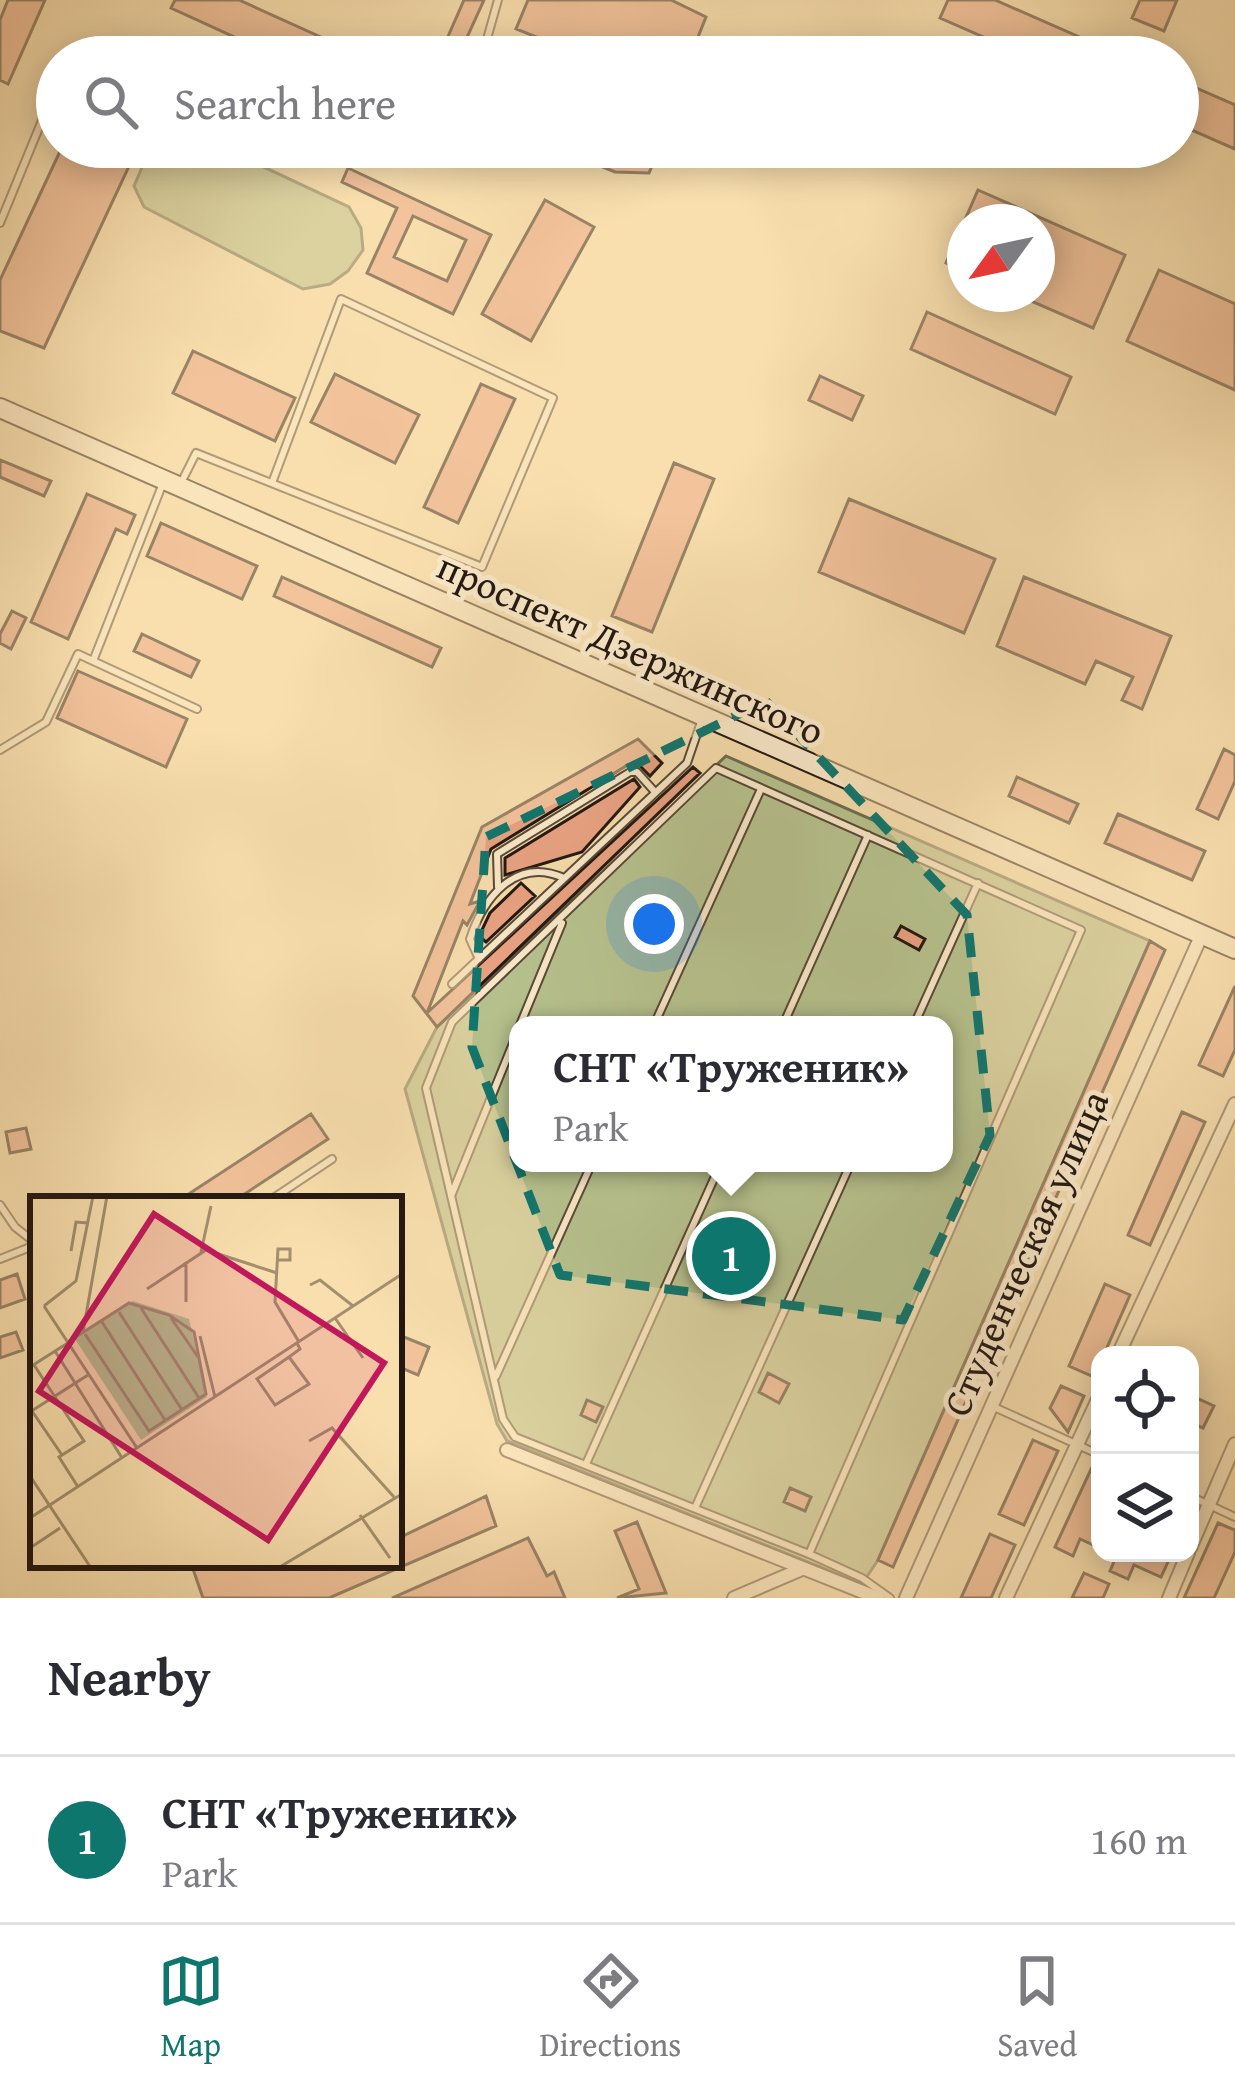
<!DOCTYPE html>
<html lang="en">
<head>
<meta charset="utf-8">
<style>
	:root { --surface:#fff; --page:#f7f7f7; --text:#2b2b33; --muted:#7c7c81; --line:#e1e1e2; --accent:#0f766e }
	body { margin:0; font-family:"Gentium Book Plus",serif; background:var(--page); color:var(--text) }
	.controls { position:absolute; right:36px; bottom:36px; display:grid; overflow:hidden; border-radius:24px; box-shadow:0 6px 30px #0003 }
	.controls button { width:108px; height:108px; display:grid; place-items:center; padding:0; border:0; border-bottom:3px solid var(--line); background:var(--surface); color:var(--text); font:60px sans-serif }
	.compass { position:absolute; left:947px; top:204px; width:108px; height:108px; border-radius:50%; background:var(--surface); box-shadow:0 6px 30px #0003; rotate:237deg }
	.you { position:absolute; left:654px; top:924px; width:42px; height:42px; margin:-30px; border:9px solid #fff; border-radius:50%; background:#1a73e8; box-shadow:0 0 0 18px #1a73e833 }
	.badge { display:grid; place-items:center; width:78px; height:78px; border-radius:50%; background:var(--accent); color:#fff; font-size:39px; font-weight:700 }
	.pin { position:absolute; translate:-50% -50%; border:6px solid #fff; box-shadow:0 3px 12px #0006 }
	.popup { position:absolute; left:509px; top:1016px; width:444px; height:156px; box-sizing:border-box; display:grid; place-content:center; border-radius:24px; background:var(--surface); filter:drop-shadow(0 3px 9px #0005); font-size:39px; white-space:nowrap; color:var(--muted) }
	.popup b { font-size:45px; color:var(--text) }
	.popup::after { content:''; position:absolute; left:50%; top:100%; margin-left:-24px; border:24px solid transparent; border-top-color:var(--surface) }
	.list { margin:0; padding:0; list-style:none }
	h2 { display:flex; justify-content:space-between; align-items:center; height:156px; margin:0; padding:0 48px; font-size:51px }
	h2 small { font-size:39px; font-weight:400; color:var(--muted) }
	.list li { display:grid; grid-template-columns:78px 1fr auto; gap:36px; align-items:center; box-sizing:border-box; height:168px; padding:0 48px; border-top:3px solid var(--line) }
	.list b { display:block; font-size:45px; white-space:nowrap }
	.list p { margin:0; font-size:39px; white-space:nowrap; color:var(--muted) }
	.list em { font-size:39px; font-style:normal; color:var(--muted) }
	.icon { flex:none; width:66px; height:66px; fill:none; stroke:currentColor; stroke-width:2; stroke-linecap:round; stroke-linejoin:round }
	.map { position:relative; flex:none; width:1235px; height:1598px; overflow:hidden }
	.search { position:absolute; background:var(--surface); box-shadow:0 6px 30px #0003; left:36px; right:36px; top:36px; height:132px; display:flex; align-items:center; gap:30px; box-sizing:border-box; padding:0 42px; border-radius:66px; color:var(--muted); font-size:45px }
	.sheet { height:324px; background:var(--surface) }
	nav { display:flex; justify-content:space-around; align-items:center; box-sizing:border-box; height:168px; border-top:3px solid var(--line); background:var(--surface); font-size:33px; color:var(--muted) }
	nav a { display:grid; justify-items:center; gap:6px }
	nav .on { color:var(--accent) }
	.map>svg:first-child { display:block }
	.green { fill:#b7c38f; stroke:#6c6d50; stroke-width:3; fill-rule:evenodd }
	.building { fill:#eaa383; stroke:#221711; stroke-width:3; fill-rule:evenodd }
	.lines { fill:none; stroke-linecap:round; stroke-linejoin:round }
	.lane-casing { stroke:#584938; stroke-width:10 }
	.street-casing { stroke:#584938; stroke-width:16 }
	.secondary-casing { stroke:#221711; stroke-width:22 }
	.lane { stroke:#fbeaca; stroke-width:6 }
	.street { stroke:#fbeaca; stroke-width:12 }
	.secondary { stroke:#fbeaca; stroke-width:18 }
	.marked { fill:none; stroke:#0f766e; stroke-width:9; stroke-dasharray:24 15; stroke-linejoin:round }
	.labels { text-anchor:middle; stroke-width:10; stroke-linejoin:round; paint-order:stroke }
	.street-label { font-size:39px; fill:#221711; stroke:#fbeaca }
	.inset-road { fill:none; stroke:#a38f6f; stroke-width:3 }
	.view { fill:#c2185b; fill-opacity:0.15; stroke:#c2185b; stroke-width:6 }
	.inset-edge { fill:none; stroke:#221711; stroke-width:6 }
</style>
</head>
<body>
<div class="map">
<svg width="1235" height="1598" viewBox="0 0 1235 1598">
	<rect width="100%" height="100%" fill="#f9dfae"/>
	<filter id="stains"><feTurbulence type="fractalNoise" baseFrequency=".00167" numOctaves="4"/><feColorMatrix values="0 0 0 0 .2 0 0 0 0 .09 0 0 0 0 .02 0 0 0 .5 -.17"/></filter>
	<radialGradient id="worn" r=".72"><stop offset=".6" stop-color="#630" stop-opacity="0"/><stop offset="1" stop-color="#630" stop-opacity=".3"/></radialGradient>
	<path class="green" d="M 151,147 L 221,147 L 349,207 L 361,228 L 363,250 L 348,271 L 330,284 L 303,289 L 144,207 L 134,186 Z
		M 726,756 L 1150,941 L 878,1560 L 862,1584 L 507,1441 L 497,1424 L 405,1089 L 437,1027 ZM 518,1025 L 944,1025 L 944,1163 L 518,1163 Z"/>
	<path class="building" d="M 8,0 L 45,0 L 8,84 L 0,80 L 0,20 Z
		M 175,0 L 239,0 L 365,57 L 278,57 L 171,8 Z
		M 464,0 L 484,0 L 458,57 L 439,57 Z
		M 528,0 L 671,0 L 706,17 L 690,57 L 587,57 L 516,29 Z
		M 948,0 L 995,0 L 1125,57 L 1029,57 L 940,18 Z
		M 1140,0 L 1177,0 L 1164,31 L 1132,18 Z
		M 1178,80 L 1235,105 L 1235,149 L 1178,124 Z
		M 62,147 L 138,147 L 44,348 L 0,331 L 0,280 Z
		M 554,147 L 660,147 L 649,173 L 615,172 Z
		M 348,168 L 491,235 L 453,314 L 367,273 L 397,208 L 342,182 ZM 413,216 L 466,240 L 447,281 L 394,257 Z
		M 978,190 L 1125,255 L 1093,328 L 1015,294 L 1037,294 L 1037,222 L 965,222 L 965,272 L 946,263 Z
		M 545,200 L 594,227 L 531,341 L 482,314 Z
		M 1159,270 L 1235,304 L 1235,390 L 1127,341 Z
		M 927,312 L 1071,377 L 1055,414 L 911,349 Z
		M 193,351 L 295,398 L 275,441 L 173,393 Z
		M 335,374 L 419,415 L 395,463 L 311,422 Z
		M 820,376 L 863,396 L 852,420 L 809,400 Z
		M 481,384 L 515,399 L 458,523 L 424,507 Z
		M 0,460 L 51,481 L 44,496 L 0,477 Z
		M 674,463 L 714,479 L 652,632 L 612,616 Z
		M 87,494 L 135,515 L 127,534 L 116,529 L 68,639 L 31,622 Z
		M 849,499 L 995,559 L 964,633 L 819,572 Z
		M 161,523 L 257,566 L 242,599 L 147,556 Z
		M 282,577 L 441,648 L 432,667 L 274,596 Z
		M 1024,577 L 1171,636 L 1142,709 L 1122,700 L 1133,677 L 1096,661 L 1085,684 L 997,646 Z
		M 12,611 L 26,618 L 11,649 L 0,643 L 0,634 Z
		M 142,634 L 199,661 L 191,677 L 134,651 Z
		M 78,671 L 187,719 L 166,767 L 57,718 Z
		M 638,739 L 662,763 L 650,776 L 639,765 L 626,766 L 491,849 L 470,904 L 480,901 L 467,925 L 463,921 L 427,1013 L 693,767 L 700,773 L 437,1027 L 413,996 L 482,827 Z
		M 1224,749 L 1235,755 L 1235,781 L 1218,819 L 1197,809 Z
		M 1017,777 L 1078,804 L 1069,823 L 1009,796 Z
		M 634,779 L 640,787 L 582,852 L 505,875 L 505,858 Z
		M 1118,814 L 1205,851 L 1192,880 L 1105,843 Z
		M 521,883 L 535,896 L 486,942 L 479,936 L 490,913 Z
		M 901,926 L 925,939 L 919,950 L 895,937 Z
		M 1150,941 L 1165,950 L 893,1567 L 878,1560 Z
		M 1235,986 L 1235,1050 L 1223,1076 L 1199,1065 Z
		M 1182,1112 L 1205,1122 L 1150,1245 L 1128,1235 Z
		M 311,1114 L 328,1139 L 237,1199 L 181,1199 Z
		M 26,1128 L 31,1149 L 10,1153 L 6,1132 Z
		M 17,1274 L 25,1299 L 0,1308 L 0,1280 Z
		M 1105,1284 L 1130,1295 L 1094,1377 L 1069,1366 Z
		M 16,1332 L 23,1350 L 0,1358 L 0,1337 Z
		M 399,1335 L 429,1347 L 418,1375 L 399,1367 Z
		M 768,1373 L 789,1384 L 779,1403 L 759,1392 Z
		M 1061,1386 L 1084,1396 L 1068,1432 L 1050,1408 Z
		M 1190,1395 L 1214,1406 L 1203,1428 L 1190,1422 Z
		M 587,1400 L 603,1407 L 596,1422 L 581,1415 Z
		M 1033,1440 L 1058,1451 L 1024,1525 L 999,1514 Z
		M 1092,1467 L 1100,1471 L 1100,1548 L 1080,1539 L 1073,1556 L 1055,1547 Z
		M 790,1488 L 811,1497 L 805,1511 L 784,1502 Z
		M 486,1496 L 496,1526 L 329,1598 L 203,1598 L 193,1569 L 399,1565 L 399,1538 Z
		M 637,1522 L 666,1593 L 617,1598 L 639,1589 L 615,1531 Z
		M 1218,1523 L 1235,1530 L 1235,1552 L 1214,1598 L 1184,1598 Z
		M 990,1534 L 1015,1545 L 991,1598 L 961,1598 Z
		M 528,1538 L 547,1576 L 554,1572 L 565,1598 L 392,1598 Z
		M 1107,1553 L 1172,1553 L 1161,1577 L 1134,1565 L 1128,1579 L 1110,1571 L 1116,1557 Z
		M 1084,1573 L 1109,1584 L 1103,1598 L 1072,1598 Z"/>
	<g class="lines">
		<defs>
			<path id="lane" d="M 498,0 L 485,46 L 508,57
				M 0,223 L 43,118
				M 181,483 L 196,453 L 482,567 L 553,398 L 341,299 L 272,483
				M 93,661 L 197,709
				M 0,750 L 46,722 L 78,654 L 93,661 L 163,483
				M 498,887 L 497,854 L 630,772 L 637,772 L 655,792
				M 479,959 L 470,939 C 483,899 515,856 564,878
				M 452,984 L 687,763 L 702,719
				M 520,1025 L 562,923
				M 654,1025 L 761,789
				M 783,1025 L 868,835
				M 914,1025 L 978,883
				M 451,1196 L 518,1031
				M 272,1199 L 332,1159
				M 0,1205 L 15,1227 L 33,1241
				M 0,1259 L 33,1246
				M 496,1376 L 592,1163
				M 994,1407 L 1100,1455
				M 586,1464 L 721,1163
				M 1190,1496 L 1235,1517
				M 695,1508 L 851,1163
				M 809,1554 L 1081,930 L 716,768 L 452,1022 L 426,1088 L 503,1419 L 515,1437 L 809,1554 L 862,1578 L 890,1598"/>
			<path id="street" d="M 1118,1355 L 1235,1104
				M 507,1450 L 878,1598
				M 1190,1548 L 1235,1444
				M 734,1598 L 802,1569
				M 906,1598 L 1202,934
				M 1006,1598 L 1100,1395
				M 1169,1598 L 1188,1553"/>
			<path id="secondary" d="M 0,408 L 1235,949"/>
		</defs>
		<use href="#lane" class="lane-casing"/>
		<use href="#street" class="street-casing"/>
		<use href="#secondary" class="secondary-casing"/>
		<use href="#lane" class="lane"/>
		<use href="#street" class="street"/>
		<use href="#secondary" class="secondary"/>
	</g>
	<path d="M0 0H1235V1598H0ZM 766,701 L 967,915 L 990,1135 L 903,1320 L 560,1275 L 472,1047 L 486,837 Z" fill="#f9dfae" fill-opacity=".55" fill-rule="evenodd"/>
	<path class="marked" d="M 766,701 L 967,915 L 990,1135 L 903,1320 L 560,1275 L 472,1047 L 486,837 Z"/>
	<g class="labels">
		<g class="street-label">
			<text transform="translate(631 648) rotate(24)" y="14">проспект Дзержинского</text>
			<text transform="translate(1025 1253) rotate(-66)" y="14">Студенческая улица</text>
		</g>
	</g>
	<g transform="translate(30 1196)">
		<rect width="372" height="372" fill="#f9dfae"/>
		<path d="M 103,105 L 159,123 L 177,201 L 111,244 L 45,143 Z" fill="#b7c38f"/>
		<path class="inset-road" d="M 41,55 L 46,26 L 58,27M 171,56 L 181,10M 248,64 L 260,64 L 260,53 L 248,53 L 245,106 L 269,146M 156,66 L 156,106M 280,89 L 290,84 L 323,110M 117,93 L 176,54 L 247,77M 14,110 L 107,252M 14,110 L 46,85 L 63,0M 111,112 L 169,202M 89,116 L 152,214M 141,122 L 168,161M 305,122 L 333,162M 72,126 L 135,224M 53,136 L 77,0M 170,140 L 185,201M 38,146 L 99,107 L 139,119 L 164,136 L 176,198 L 119,235 L 55,138M 25,155 L 92,262M 259,161 L 279,188 L 245,209 L 227,183 L 259,161 L 270,153 L 267,147M 4,169 L 54,245 L 29,261 L 48,291M 0,171 L 41,145M 2,215 L 32,259M 0,216 L 58,179M 279,245 L 302,232 L 364,301M 0,280 L 61,372M 330,319 L 360,362M 0,322 L 372,78M 0,352 L 30,332M 248,372 L 372,298"/>
		<path class="view" d="M 124,18 L 354,167 L 238,344 L 9,195 Z"/>
		<rect width="372" height="372" class="inset-edge"/>
	</g>
	<rect width="100%" height="100%" filter="url(#stains)"/>
	<rect width="100%" height="100%" fill="url(#worn)"/>
</svg>
<div class="controls">
<button><svg class="icon" aria-label="locate" viewBox="0 0 24 24"><circle cx="12" cy="12" r="6"/><path d="M12 2v4M12 18v4M2 12h4M18 12h4"/></svg></button>
<button><svg class="icon" aria-label="layers" viewBox="0 0 24 24"><path d="M12 4l9 5-9 5-9-5zM3 14l9 5 9-5"/></svg></button>
</div>
<svg class="compass" viewBox="-18 -18 36 36"><path d="M0-13l5 13h-10z" fill="#e53935"/><path d="M0 13l5-13h-10z" fill="#7c7c81"/></svg>
<div class="you"></div>
<div class="pin badge" style="left:731px;top:1256px">1</div>
<div class="popup"><b>СНТ «Труженик»</b>Park</div>
<div class="search"><svg class="icon" aria-label="search" viewBox="0 0 24 24"><circle cx="10" cy="10" r="6"/><path d="M15 15l6 6"/></svg>Search here</div>
</div>
<section class="sheet">
<h2>Nearby<small></small></h2>
<ul class="list">
<li><span class="badge">1</span><div><b>СНТ «Труженик»</b><p>Park</p></div><em>160 m</em></li>
</ul>
</section>
<nav>
<a class="on"><svg class="icon" aria-label="map" viewBox="0 0 24 24"><path d="M3 6l6-2 6 2 6-2v14l-6 2-6-2-6 2zM9 4v14M15 6v14"/></svg>Map</a>
<a><svg class="icon" aria-label="directions" viewBox="0 0 24 24"><path d="M12 3l9 9-9 9-9-9zM9 14v-3h6M13 9l2 2-2 2"/></svg>Directions</a>
<a><svg class="icon" aria-label="saved" viewBox="0 0 24 24"><path d="M7 4h10v16l-5-4-5 4z"/></svg>Saved</a>
</nav>
</body>
</html>
